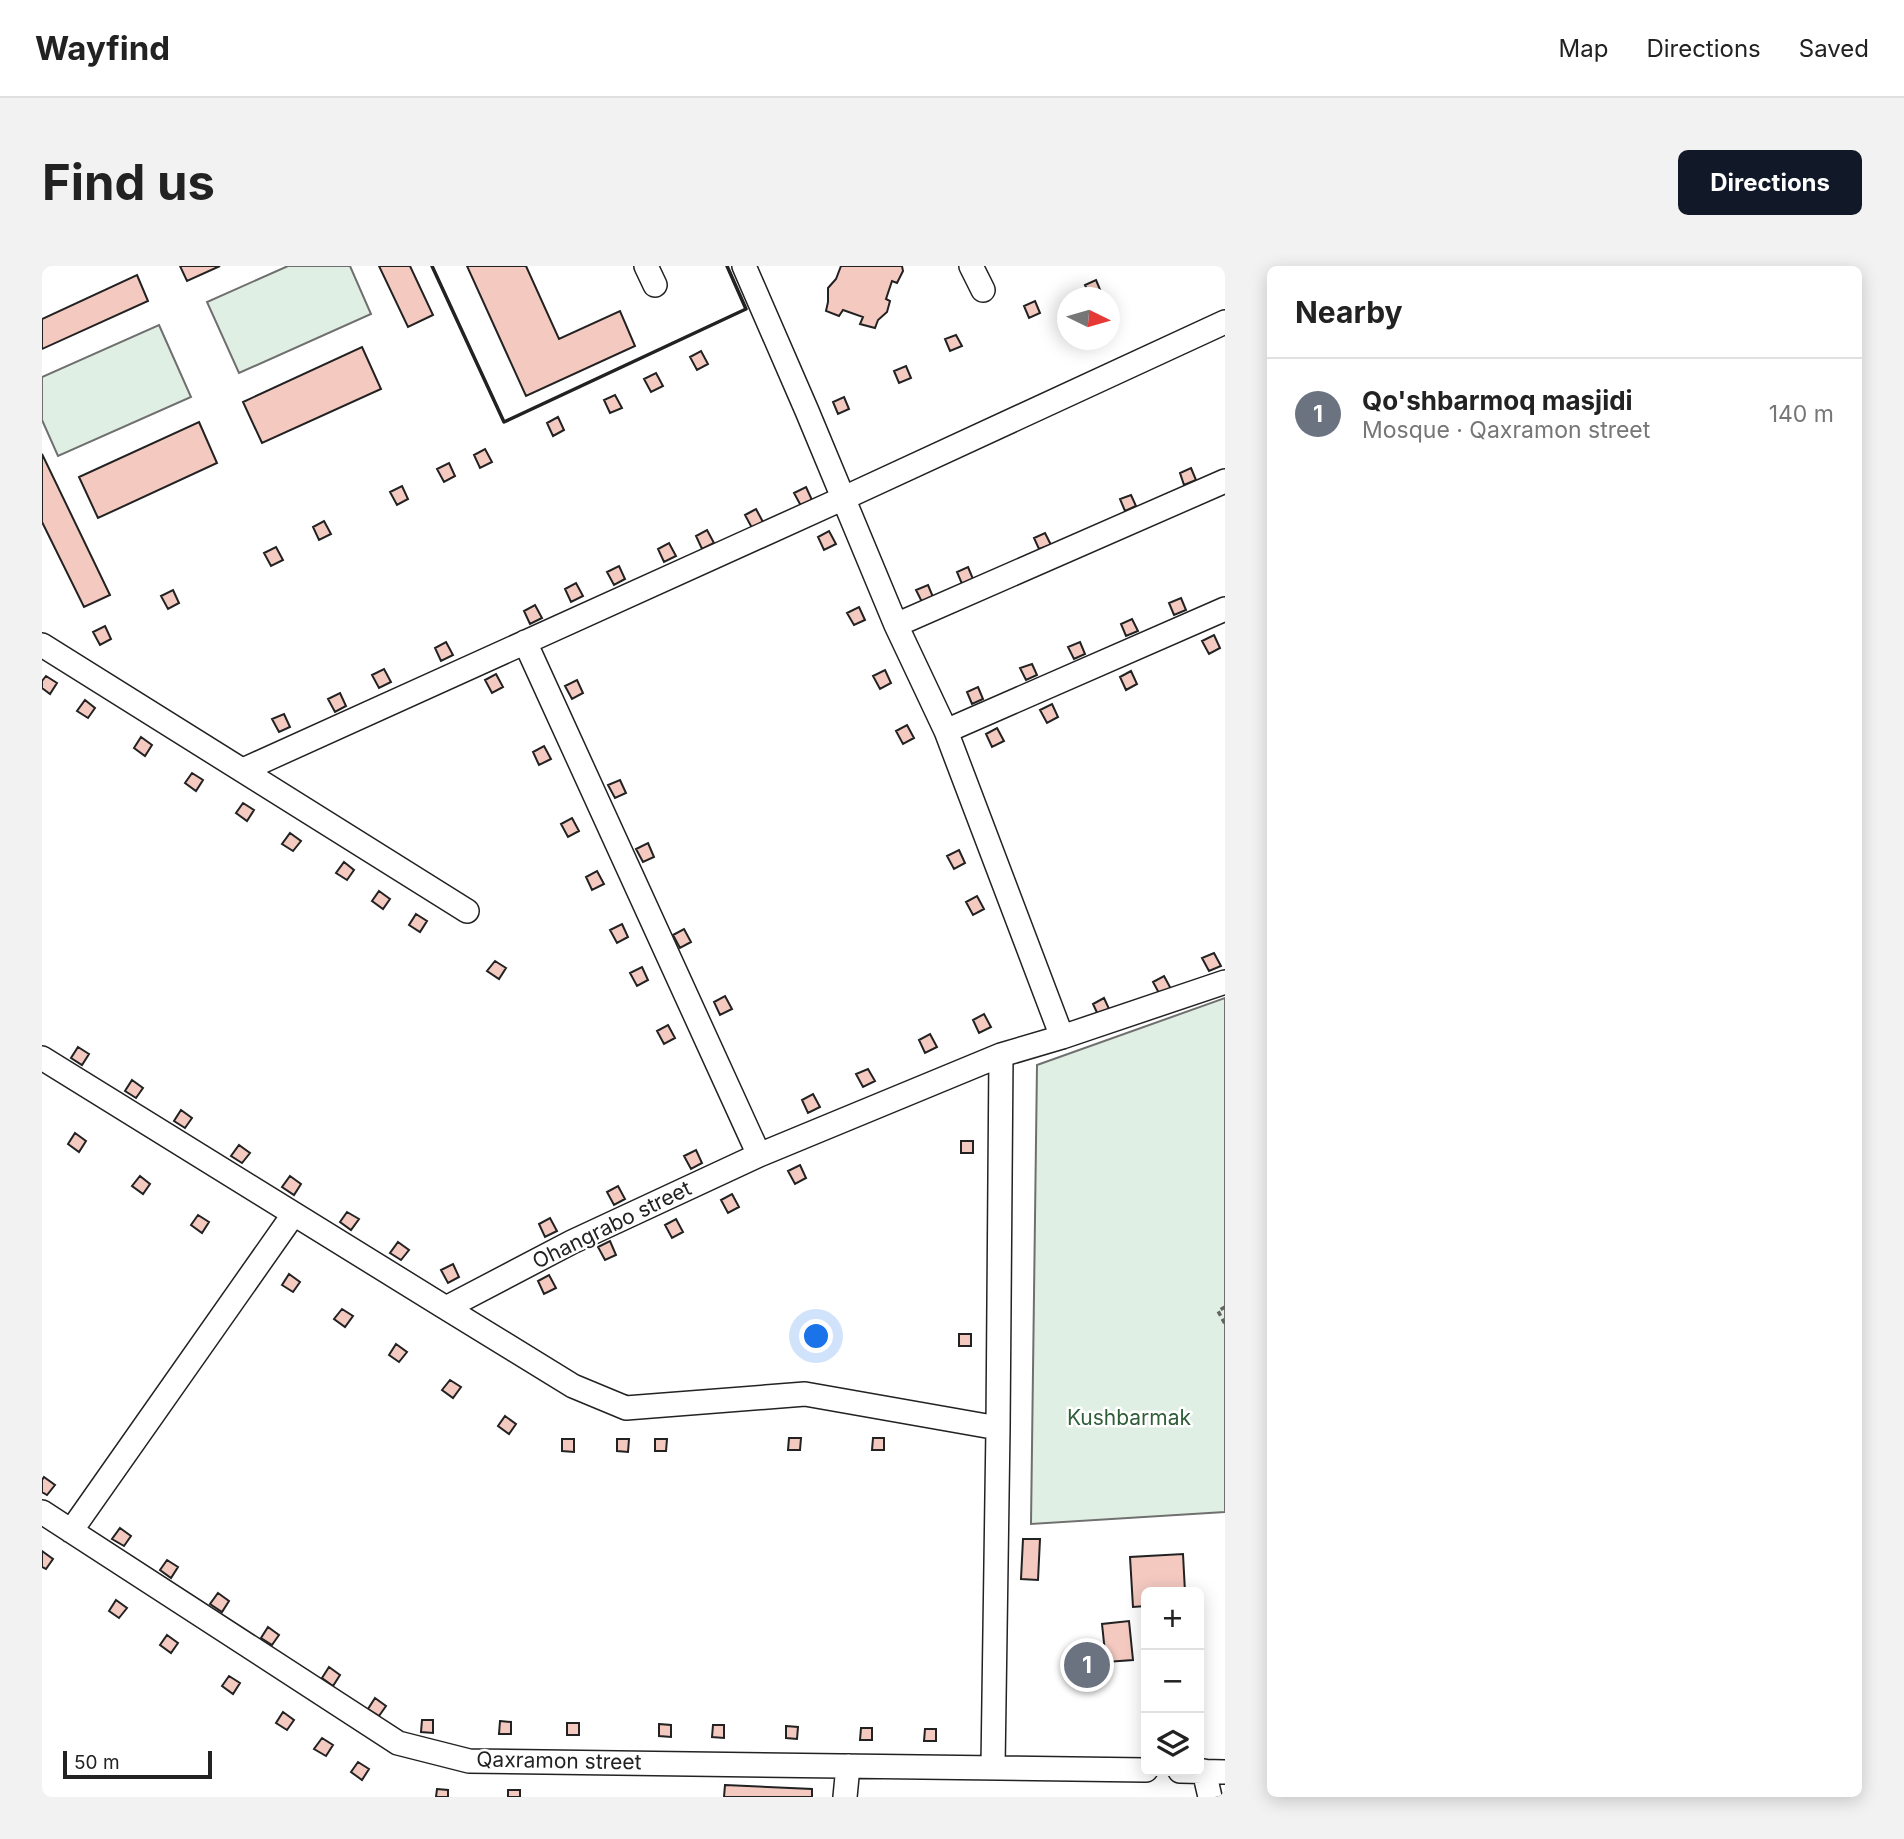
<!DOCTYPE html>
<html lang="en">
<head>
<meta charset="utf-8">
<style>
	:root { --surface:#fff; --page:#f2f2f2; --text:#222; --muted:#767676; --line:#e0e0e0; --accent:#111827 }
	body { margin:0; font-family:Inter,sans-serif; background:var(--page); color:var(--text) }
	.controls { position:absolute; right:21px; bottom:21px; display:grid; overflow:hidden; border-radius:10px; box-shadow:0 4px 18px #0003 }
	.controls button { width:63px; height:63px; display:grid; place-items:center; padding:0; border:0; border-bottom:2px solid var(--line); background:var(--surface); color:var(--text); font:35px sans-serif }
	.compass { position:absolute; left:1015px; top:21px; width:63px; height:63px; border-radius:50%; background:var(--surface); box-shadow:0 4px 18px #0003; rotate:95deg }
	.scale { position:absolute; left:21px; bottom:18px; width:149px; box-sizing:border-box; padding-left:7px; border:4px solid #222; border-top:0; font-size:19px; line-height:24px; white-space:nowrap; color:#222; -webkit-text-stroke:5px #fff; paint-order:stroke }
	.you { position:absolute; left:775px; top:1071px; width:24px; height:24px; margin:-18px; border:5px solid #fff; border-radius:50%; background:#1a73e8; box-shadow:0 0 0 10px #1a73e833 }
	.badge { display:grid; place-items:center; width:46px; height:46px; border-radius:50%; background:var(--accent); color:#fff; font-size:23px; font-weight:700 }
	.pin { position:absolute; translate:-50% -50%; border:4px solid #fff; box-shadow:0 2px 7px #0006 }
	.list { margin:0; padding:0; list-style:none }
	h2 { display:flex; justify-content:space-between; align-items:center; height:91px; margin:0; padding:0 28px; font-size:30px }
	h2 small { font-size:23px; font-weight:400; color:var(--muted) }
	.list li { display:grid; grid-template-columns:46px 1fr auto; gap:21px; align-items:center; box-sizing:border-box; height:112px; padding:0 28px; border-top:2px solid var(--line) }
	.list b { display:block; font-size:26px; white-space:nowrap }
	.list p { margin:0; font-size:23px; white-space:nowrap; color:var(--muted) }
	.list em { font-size:23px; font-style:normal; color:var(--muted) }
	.icon { flex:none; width:38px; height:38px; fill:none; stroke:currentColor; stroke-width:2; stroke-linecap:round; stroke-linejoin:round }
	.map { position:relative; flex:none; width:1183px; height:1531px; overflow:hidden; border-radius:10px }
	header { display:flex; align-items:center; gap:42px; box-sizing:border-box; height:98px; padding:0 35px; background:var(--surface); border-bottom:2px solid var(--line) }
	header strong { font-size:33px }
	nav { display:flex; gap:38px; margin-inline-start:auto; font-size:24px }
	.intro { display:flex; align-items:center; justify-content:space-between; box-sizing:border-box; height:168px; padding:0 42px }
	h1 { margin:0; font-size:49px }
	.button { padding:18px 32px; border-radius:10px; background:var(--accent); color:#fff; font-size:24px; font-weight:700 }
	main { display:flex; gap:42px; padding:0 42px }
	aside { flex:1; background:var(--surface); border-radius:10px; box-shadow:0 4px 18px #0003 }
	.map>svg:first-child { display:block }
	.green { fill:#e0efe3; stroke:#6f6f6f; stroke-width:2 }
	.building { fill:#f3c9c0; stroke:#222; stroke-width:2 }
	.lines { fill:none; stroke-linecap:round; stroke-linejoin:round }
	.minor-casing { stroke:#222; stroke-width:26 }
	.path { stroke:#646464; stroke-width:3.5; stroke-dasharray:5 3.5; stroke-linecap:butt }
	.minor { stroke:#fff; stroke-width:23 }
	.wall { stroke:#222; stroke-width:3.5 }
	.labels { text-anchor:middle; stroke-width:5; stroke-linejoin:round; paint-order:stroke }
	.street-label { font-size:21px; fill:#222; stroke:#fff }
	.park-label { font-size:21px; fill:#2f5e38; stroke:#fff }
</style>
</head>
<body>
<header>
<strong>Wayfind</strong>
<nav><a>Map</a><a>Directions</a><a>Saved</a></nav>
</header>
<div class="intro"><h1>Find us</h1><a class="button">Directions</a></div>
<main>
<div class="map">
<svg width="1183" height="1531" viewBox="0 0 1183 1531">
	<rect width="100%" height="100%" fill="#fff"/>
	<path class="green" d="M 246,0 L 308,0 L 329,48 L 197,107 L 165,36 Z
		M 117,59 L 149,131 L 16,190 L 0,154 L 0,111 Z
		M 1183,732 L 1183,1246 L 989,1258 L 995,799 Z"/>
	<path class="building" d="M 138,0 L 178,0 L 145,15 Z
		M 337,0 L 368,0 L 391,49 L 366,61 Z
		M 425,0 L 484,0 L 517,73 L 578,45 L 593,80 L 484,130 Z
		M 799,0 L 860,0 L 861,5 L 855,17 L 850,15 L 844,33 L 848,35 L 845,46 L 836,54 L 833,62 L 818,58 L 821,51 L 801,44 L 797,50 L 784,45 L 786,36 L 786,22 L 794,13 Z
		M 95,9 L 106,35 L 0,83 L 0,53 Z
		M 1054,14 L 1059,26 L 1048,31 L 1043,19 Z
		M 993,35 L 998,47 L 987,52 L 982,40 Z
		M 914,69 L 920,80 L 908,85 L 903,73 Z
		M 320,81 L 339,123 L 220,177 L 201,136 Z
		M 659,85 L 666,98 L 655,104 L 648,91 Z
		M 864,100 L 869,112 L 857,117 L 852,105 Z
		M 614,107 L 621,120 L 609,126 L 602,113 Z
		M 573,129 L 580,142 L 568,147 L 562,134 Z
		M 802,131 L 807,143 L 796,148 L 791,136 Z
		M 516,151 L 522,164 L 511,170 L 505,157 Z
		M 157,156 L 175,197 L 56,252 L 37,211 Z
		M 443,183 L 450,196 L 438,202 L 432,189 Z
		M 0,188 L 68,329 L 42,341 L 0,256 Z
		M 407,197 L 413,210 L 402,216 L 395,203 Z
		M 1149,202 L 1154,214 L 1142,219 L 1138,207 Z
		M 360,220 L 366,233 L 355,239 L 348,226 Z
		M 764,221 L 770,234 L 759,240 L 752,227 Z
		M 1089,229 L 1094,240 L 1083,245 L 1078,233 Z
		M 714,243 L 721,256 L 710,262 L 703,249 Z
		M 282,255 L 289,268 L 277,274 L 271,261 Z
		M 665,264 L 672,277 L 660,283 L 654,270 Z
		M 787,265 L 794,278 L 782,284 L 776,271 Z
		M 1003,267 L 1009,279 L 997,283 L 992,272 Z
		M 627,277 L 634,290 L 622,296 L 616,283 Z
		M 234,281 L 241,294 L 229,300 L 222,287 Z
		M 577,300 L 583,313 L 572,319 L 565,306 Z
		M 926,301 L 931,313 L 920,318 L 915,306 Z
		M 534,317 L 541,330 L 529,336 L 523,323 Z
		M 886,319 L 891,331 L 880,336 L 874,324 Z
		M 131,324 L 137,337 L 126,343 L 119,330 Z
		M 1139,332 L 1144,344 L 1132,349 L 1127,337 Z
		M 493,339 L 500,352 L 488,358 L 482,345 Z
		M 817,341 L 823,354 L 812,359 L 805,347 Z
		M 1090,353 L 1096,365 L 1084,370 L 1079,358 Z
		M 63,360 L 69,373 L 58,379 L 51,366 Z
		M 1172,369 L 1178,382 L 1167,388 L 1160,375 Z
		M 404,376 L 411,389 L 399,395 L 393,382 Z
		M 1038,376 L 1043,388 L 1032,393 L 1026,381 Z
		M 990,398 L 995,409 L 984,414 L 978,402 Z
		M 342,403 L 349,416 L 337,422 L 330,409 Z
		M 843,404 L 849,417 L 838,423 L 831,410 Z
		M 1089,405 L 1095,418 L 1084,424 L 1078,411 Z
		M 454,408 L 461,421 L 450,427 L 443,414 Z
		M 4,410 L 15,417 L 8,428 L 0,422 L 0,415 Z
		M 535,414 L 541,427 L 530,433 L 523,420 Z
		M 936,421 L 941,433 L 930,438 L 925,426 Z
		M 298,427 L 304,440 L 293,446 L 286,433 Z
		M 43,434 L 53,442 L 46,452 L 35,445 Z
		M 1010,438 L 1016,451 L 1005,457 L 998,444 Z
		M 242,448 L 248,461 L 237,466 L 230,453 Z
		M 865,459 L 872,472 L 861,478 L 854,465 Z
		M 955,462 L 962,475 L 950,481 L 944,468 Z
		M 99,471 L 110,479 L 103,490 L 92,482 Z
		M 502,480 L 509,493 L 497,499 L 491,486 Z
		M 150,507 L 161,514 L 154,525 L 143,517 Z
		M 578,514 L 584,527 L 573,532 L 566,519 Z
		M 201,537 L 212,544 L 205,555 L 194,547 Z
		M 530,552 L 537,565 L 526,571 L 519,558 Z
		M 248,567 L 259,575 L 251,585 L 240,578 Z
		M 606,577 L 612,591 L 601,596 L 594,583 Z
		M 917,584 L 923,597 L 912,603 L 905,590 Z
		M 302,596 L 312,604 L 305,614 L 294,607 Z
		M 555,605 L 562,618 L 550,624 L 544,611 Z
		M 337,625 L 348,633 L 341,643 L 330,635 Z
		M 935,630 L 942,643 L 931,649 L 924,636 Z
		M 374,648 L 385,655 L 378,666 L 367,659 Z
		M 580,658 L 586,671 L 575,677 L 568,664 Z
		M 642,663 L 649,676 L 638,682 L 631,669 Z
		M 1172,687 L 1179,700 L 1167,705 L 1160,692 Z
		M 453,695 L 464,702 L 457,713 L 445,705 Z
		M 600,701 L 606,714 L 595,720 L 588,707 Z
		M 1122,710 L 1129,723 L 1118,729 L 1111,716 Z
		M 683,730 L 690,743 L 678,749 L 672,736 Z
		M 1062,732 L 1068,745 L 1057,751 L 1051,738 Z
		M 942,748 L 949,761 L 937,767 L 931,754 Z
		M 626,759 L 633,772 L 622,778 L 615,765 Z
		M 888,768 L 895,781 L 883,787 L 877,774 Z
		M 36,781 L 47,788 L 40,799 L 29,792 Z
		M 826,803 L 833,815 L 821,821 L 814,808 Z
		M 90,814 L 101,822 L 94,832 L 83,825 Z
		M 771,828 L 778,841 L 766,847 L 760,834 Z
		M 139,844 L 150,852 L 143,862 L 132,855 Z
		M 33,867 L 44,875 L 37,886 L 26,878 Z
		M 919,875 L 931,875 L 931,887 L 919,887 Z
		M 197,879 L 208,887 L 200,897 L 189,890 Z
		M 654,884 L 660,897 L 649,903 L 642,890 Z
		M 758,899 L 764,912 L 753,918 L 746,905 Z
		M 98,910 L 108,918 L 101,928 L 90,920 Z
		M 248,910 L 259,918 L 252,929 L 240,921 Z
		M 576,920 L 583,933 L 572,939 L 565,926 Z
		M 690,928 L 697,941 L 686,947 L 679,934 Z
		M 305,946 L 317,953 L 309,964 L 298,956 Z
		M 156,949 L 167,956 L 160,967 L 149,959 Z
		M 508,952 L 515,965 L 503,971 L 497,958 Z
		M 634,953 L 641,966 L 630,972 L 623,959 Z
		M 568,975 L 574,989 L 563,994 L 556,981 Z
		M 356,976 L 367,984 L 359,994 L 348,987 Z
		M 411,998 L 417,1011 L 406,1017 L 399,1004 Z
		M 247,1008 L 258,1016 L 251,1026 L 240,1019 Z
		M 507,1009 L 514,1022 L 502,1028 L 496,1015 Z
		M 300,1043 L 311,1050 L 303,1061 L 292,1053 Z
		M 917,1068 L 929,1068 L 929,1080 L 917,1080 Z
		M 354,1078 L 365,1086 L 357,1096 L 347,1089 Z
		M 408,1114 L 419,1121 L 411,1132 L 400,1124 Z
		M 463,1150 L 474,1158 L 467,1168 L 456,1160 Z
		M 747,1172 L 759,1172 L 758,1184 L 746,1184 Z
		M 831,1172 L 842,1172 L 842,1184 L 830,1184 Z
		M 520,1173 L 532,1173 L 532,1186 L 520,1185 Z
		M 575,1173 L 587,1173 L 586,1186 L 575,1185 Z
		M 613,1173 L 625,1173 L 624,1185 L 613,1185 Z
		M 2,1211 L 13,1219 L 5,1229 L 0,1226 L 0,1214 Z
		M 78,1262 L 89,1270 L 82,1280 L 70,1273 Z
		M 981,1273 L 998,1273 L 996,1314 L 979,1313 Z
		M 0,1285 L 11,1293 L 4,1303 L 0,1301 Z
		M 1141,1288 L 1143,1326 L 1104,1326 L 1104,1340 L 1091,1341 L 1088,1291 Z
		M 125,1294 L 136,1301 L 129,1312 L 118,1304 Z
		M 176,1327 L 187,1335 L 180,1346 L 168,1338 Z
		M 74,1334 L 85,1342 L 77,1352 L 67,1345 Z
		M 1087,1355 L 1091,1394 L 1064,1396 L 1060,1358 Z
		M 226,1361 L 237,1369 L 230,1379 L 219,1372 Z
		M 125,1369 L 136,1377 L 129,1387 L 118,1379 Z
		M 287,1401 L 298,1409 L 291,1420 L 280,1412 Z
		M 187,1410 L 198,1417 L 191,1428 L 180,1420 Z
		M 333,1432 L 344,1440 L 337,1450 L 326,1443 Z
		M 241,1446 L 252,1454 L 245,1464 L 234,1457 Z
		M 380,1454 L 391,1454 L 391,1467 L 379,1466 Z
		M 458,1455 L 469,1456 L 469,1468 L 457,1468 Z
		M 525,1457 L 537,1457 L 537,1469 L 525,1469 Z
		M 617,1458 L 629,1459 L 629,1471 L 617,1470 Z
		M 671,1459 L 682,1459 L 682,1472 L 670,1471 Z
		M 744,1460 L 756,1461 L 755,1473 L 744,1472 Z
		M 819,1462 L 830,1462 L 830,1474 L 818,1474 Z
		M 883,1463 L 894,1463 L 894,1475 L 882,1475 Z
		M 280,1472 L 291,1479 L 284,1490 L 272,1483 Z
		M 316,1496 L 327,1503 L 320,1514 L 309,1506 Z
		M 683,1519 L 770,1523 L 770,1531 L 682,1531 Z
		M 395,1523 L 406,1524 L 406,1531 L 394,1531 Z
		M 466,1524 L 478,1524 L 478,1531 L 466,1531 Z"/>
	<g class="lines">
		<defs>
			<path id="minor" d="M 604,0 L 613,19
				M 702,0 L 765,145 L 854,359 L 904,465 L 1020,771
				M 929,0 L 941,24
				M 854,359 L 1183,215
				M 483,376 L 717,889
				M 0,379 L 425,645
				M 904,465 L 1183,343
				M 201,504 L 802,232 L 1183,56
				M 0,792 L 404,1042 L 530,976 L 717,889 L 959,789 L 1020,771 L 1183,716
				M 404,1042 L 531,1120 L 584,1142 L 763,1128 L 956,1162
				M 0,1246 L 356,1477 L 427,1495 L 1104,1504
				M 29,1265 L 251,949
				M 951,1501 L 956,1162 L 959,789
				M 1138,1505 L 1183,1506
				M 1162,1505 L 1168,1531
				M 803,1531 L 806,1500"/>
		</defs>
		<use href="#minor" class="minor-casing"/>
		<path class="path" d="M 1183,1041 L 1176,1045 L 1183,1058"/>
		<use href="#minor" class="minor"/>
		<path class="wall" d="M 390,0 L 462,156 L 704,43 L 685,0"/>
	</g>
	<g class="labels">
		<g class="street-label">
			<text transform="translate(570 959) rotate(-26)" y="7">Ohangrabo street</text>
			<text transform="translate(517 1495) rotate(1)" y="7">Qaxramon street</text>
		</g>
		<g class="park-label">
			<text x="1087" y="1159">Kushbarmak</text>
		</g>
	</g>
</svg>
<div class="controls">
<button>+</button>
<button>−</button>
<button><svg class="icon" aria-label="layers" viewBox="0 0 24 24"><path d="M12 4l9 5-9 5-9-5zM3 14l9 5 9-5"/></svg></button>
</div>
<svg class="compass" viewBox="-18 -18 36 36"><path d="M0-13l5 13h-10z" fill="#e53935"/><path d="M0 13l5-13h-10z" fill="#767676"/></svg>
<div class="scale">50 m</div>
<div class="you"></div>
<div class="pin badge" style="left:1045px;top:1399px;background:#6b7280">1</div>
</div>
<aside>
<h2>Nearby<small></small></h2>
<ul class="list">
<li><span class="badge" style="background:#6b7280">1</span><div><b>Qo'shbarmoq masjidi</b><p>Mosque · Qaxramon street</p></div><em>140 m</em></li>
</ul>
</aside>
</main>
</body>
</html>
